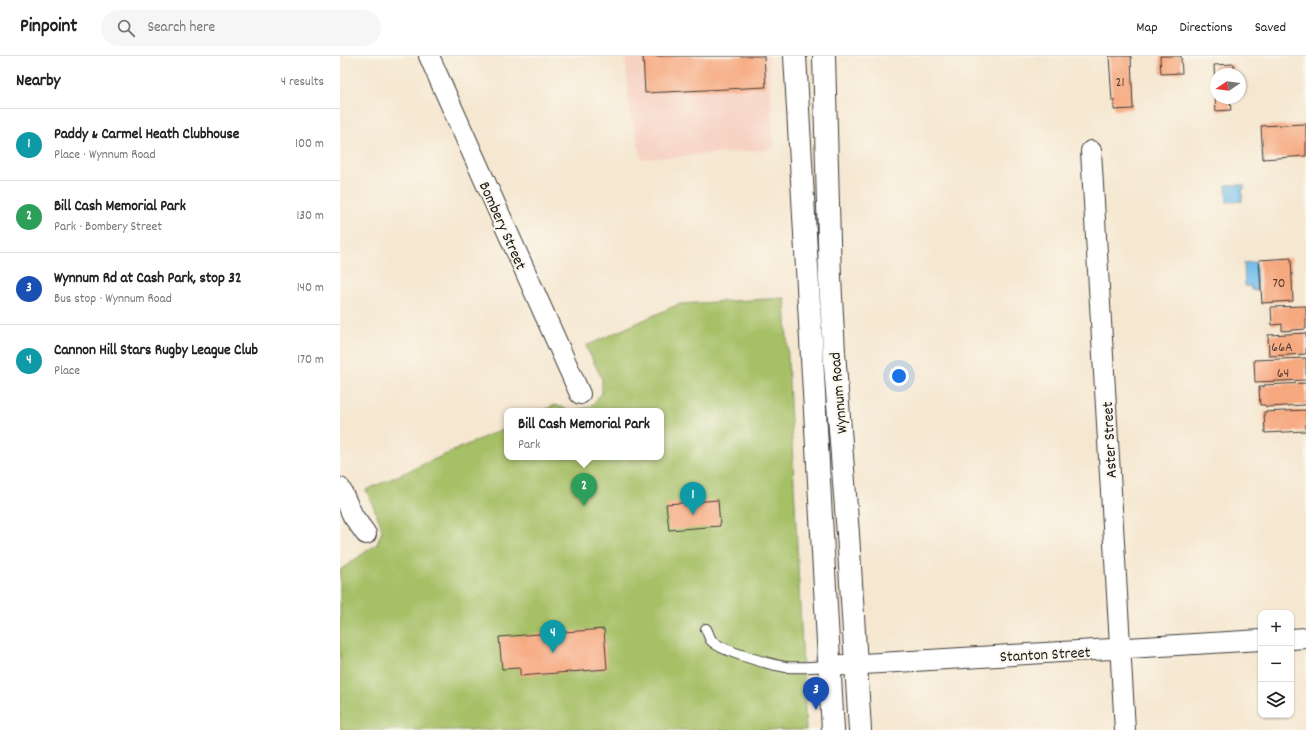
<!DOCTYPE html>
<html lang="en">
<head>
<meta charset="utf-8">
<style>
	:root { --surface:#fff; --page:#f6f6f6; --text:#222; --muted:#767676; --line:#e0e0e0; --accent:#d1495b }
	body { margin:0; font-family:Dekko,sans-serif; background:var(--page); color:var(--text) }
	.controls { position:absolute; right:12px; bottom:12px; display:grid; overflow:hidden; border-radius:8px; box-shadow:0 1px 3px #0004 }
	.controls button { width:36px; height:36px; display:grid; place-items:center; padding:0; border:0; border-bottom:1px solid var(--line); background:var(--surface); color:var(--text); font:20px sans-serif }
	.compass { position:absolute; left:870px; top:12px; width:36px; height:36px; border-radius:50%; background:var(--surface); box-shadow:0 1px 3px #0004; rotate:257deg }
	.you { position:absolute; left:559px; top:320px; width:14px; height:14px; margin:-10px; border:3px solid #fff; border-radius:50%; background:#1a73e8; box-shadow:0 0 0 6px #1a73e833 }
	.badge { display:grid; place-items:center; width:26px; height:26px; border-radius:50%; background:var(--accent); color:#fff; font-size:13px; font-weight:700 }
	.pin { position:absolute; translate:-50% -33px; filter:drop-shadow(0 1px 2px #0008) }
	.pin::after { content:''; position:absolute; top:21px; width:14px; height:12px; background:inherit; clip-path:polygon(0 0,100% 0,50% 100%) }
	.popup { position:absolute; left:164px; top:352px; width:160px; height:52px; box-sizing:border-box; display:grid; place-content:center; border-radius:8px; background:var(--surface); filter:drop-shadow(0 1px 3px #0005); font-size:13px; white-space:nowrap; color:var(--muted) }
	.popup b { font-size:15px; color:var(--text) }
	.popup::after { content:''; position:absolute; left:50%; top:100%; margin-left:-8px; border:8px solid transparent; border-top-color:var(--surface) }
	.list { margin:0; padding:0; list-style:none }
	h2 { display:flex; justify-content:space-between; align-items:center; height:52px; margin:0; padding:0 16px; font-size:17px }
	h2 small { font-size:13px; font-weight:400; color:var(--muted) }
	.list li { display:grid; grid-template-columns:26px 1fr auto; gap:12px; align-items:center; box-sizing:border-box; height:72px; padding:0 16px; border-top:1px solid var(--line) }
	.list b { display:block; font-size:15px; white-space:nowrap }
	.list p { margin:0; font-size:13px; white-space:nowrap; color:var(--muted) }
	.list em { font-size:13px; font-style:normal; color:var(--muted) }
	.icon { flex:none; width:22px; height:22px; fill:none; stroke:currentColor; stroke-width:2; stroke-linecap:round; stroke-linejoin:round }
	.map { position:relative; flex:none; width:966px; height:674px; overflow:hidden }
	header { display:flex; align-items:center; gap:24px; box-sizing:border-box; height:56px; padding:0 20px; background:var(--surface); border-bottom:1px solid var(--line) }
	header strong { font-size:19px }
	nav { display:flex; gap:22px; margin-inline-start:auto; font-size:14px }
	.search { width:280px; height:36px; background:var(--page); display:flex; align-items:center; gap:10px; box-sizing:border-box; padding:0 14px; border-radius:22px; color:var(--muted); font-size:15px }
	main { display:flex }
	aside { flex:1; background:var(--surface) }
	.map>svg:first-child { display:block }
	.built { fill:#f6d2c3 }
	.green { fill:#a6c066; stroke:#616e41 }
	.water { fill:#70bcea; stroke:#466c83 }
	.building { fill:#f6a87f }
	.lines { fill:none; stroke-linecap:round; stroke-linejoin:round }
	.service-casing { stroke:#3d3a37; stroke-width:12 }
	.minor-casing { stroke:#3d3a37; stroke-width:22 }
	.primary-casing { stroke:#3d3a37; stroke-width:24 }
	.service { stroke:#fff; stroke-width:10 }
	.minor { stroke:#fff; stroke-width:20 }
	.primary { stroke:#fff; stroke-width:22 }
	.labels { text-anchor:middle; stroke-width:4; stroke-linejoin:round; paint-order:stroke }
	.number-label { font-size:14px; fill:#523f35 }
	.street-label { font-size:16px; fill:#1c1c1c; stroke:#fbf7ec }
</style>
</head>
<body>
<header>
<strong>Pinpoint</strong>
<div class="search"><svg class="icon" aria-label="search" viewBox="0 0 24 24"><circle cx="10" cy="10" r="6"/><path d="M15 15l6 6"/></svg>Search here</div>
<nav><a>Map</a><a>Directions</a><a>Saved</a></nav>
</header>
<main>
<aside>
<h2>Nearby<small>4 results</small></h2>
<ul class="list">
<li><span class="badge" style="background:#0f9aa8">1</span><div><b>Paddy &amp; Carmel Heath Clubhouse</b><p>Place · Wynnum Road</p></div><em>100 m</em></li>
<li><span class="badge" style="background:#2e9e5b">2</span><div><b>Bill Cash Memorial Park</b><p>Park · Bombery Street</p></div><em>130 m</em></li>
<li><span class="badge" style="background:#1a4fb4">3</span><div><b>Wynnum Rd at Cash Park, stop 32</b><p>Bus stop · Wynnum Road</p></div><em>140 m</em></li>
<li><span class="badge" style="background:#0f9aa8">4</span><div><b>Cannon Hill Stars Rugby League Club</b><p>Place</p></div><em>170 m</em></li>
</ul>
</aside>
<div class="map">
<svg width="966" height="674" viewBox="0 0 966 674">
	<rect width="100%" height="100%" fill="#fbf7ec"/>
	<filter id="ink" filterUnits="userSpaceOnUse"><feTurbulence type="fractalNoise" baseFrequency=".025" numOctaves="2"/><feDisplacementMap in="SourceGraphic" scale="8" xChannelSelector="R" yChannelSelector="G"/><feConvolveMatrix kernelMatrix="1 2 1 2 8 2 1 2 1" color-interpolation-filters="sRGB"/></filter>
	<filter id="wash" filterUnits="userSpaceOnUse"><feTurbulence type="fractalNoise" baseFrequency=".012" numOctaves="4" result="noise"/><feDisplacementMap in="SourceGraphic" scale="16" xChannelSelector="R" yChannelSelector="G"/><feGaussianBlur stdDeviation="0.9" result="paint"/><feColorMatrix in="noise" values="0 0 0 0 0 0 0 0 0 0 0 0 0 0 0 0 0 1.4 0 .05"/><feComposite in="paint" operator="in"/></filter>
	<g filter="url(#wash)">
		<rect width="100%" height="100%" fill="#f5e7d0"/>
		<path class="built" d="M 285,0 L 429,0 L 434,93 L 302,103 L 290,55 Z"/>
		<path class="green" d="M 445,242 L 466,674 L 0,674 L 0,514 L 37,488 L 42,475 L 40,466 L 26,434 L 167,371 L 167,401 L 321,401 L 321,355 L 202,355 L 215,349 L 231,355 L 250,351 L 262,337 L 262,323 L 246,290 L 339,248 Z"/>
		<path class="water" d="M 886,129 L 904,129 L 904,133 L 902,134 L 902,145 L 887,146 Z
			M 916,206 L 917,234 L 911,234 L 911,230 L 905,230 L 904,207 Z"/>
		<g id="blocks">
			<path class="building" d="M 303,0 L 424,0 L 426,31 L 305,37 Z
				M 769,0 L 791,0 L 793,53 L 774,54 L 774,44 L 772,45 Z
				M 820,0 L 841,0 L 842,17 L 821,18 Z
				M 894,8 L 894,18 L 876,18 L 876,32 L 875,32 L 874,9 Z
				M 875,42 L 896,42 L 896,44 L 890,44 L 891,54 L 876,55 Z
				M 966,68 L 966,100 L 923,103 L 921,70 Z
				M 951,202 L 953,245 L 922,247 L 919,204 Z
				M 966,250 L 966,273 L 942,275 L 942,268 L 932,269 L 931,251 Z
				M 966,277 L 966,298 L 929,300 L 928,279 Z
				M 966,302 L 966,324 L 915,326 L 914,304 Z
				M 966,327 L 966,349 L 926,351 L 925,349 L 920,349 L 919,331 L 924,331 L 924,329 Z
				M 966,354 L 966,375 L 925,377 L 924,356 Z
				M 378,444 L 380,470 L 329,474 L 326,448 Z
				M 264,573 L 267,613 L 180,620 L 180,612 L 162,613 L 159,581 Z"/>
		</g>
	</g>
	<g filter="url(#ink)">
		<use href="#blocks" fill-opacity="0" stroke="#3d3a37" stroke-width="1"/>
		<g class="lines">
			<defs>
				<path id="service" d="M 366,573 C 368,576 369,581 371,584 C 380,595 432,609 446,611 C 461,612 475,611 490,610"/>
				<path id="minor" d="M 89,0 L 240,338
					M 751,95 L 785,674
					M 0,432 L 13,460 L 26,478
					M 951,583 L 966,582
					M 490,610 L 921,584"/>
				<path id="primary" d="M 455,0 L 493,674
					M 484,0 L 490,222 L 494,296 L 508,478 L 520,674"/>
			</defs>
			<use href="#service" class="service-casing"/>
			<use href="#minor" class="minor-casing"/>
			<use href="#primary" class="primary-casing"/>
			<use href="#service" class="service"/>
			<use href="#minor" class="minor"/>
			<use href="#primary" class="primary"/>
		</g>
	</g>
	<g class="labels">
		<g class="number-label">
			<text x="780" y="30">21</text>
			<text x="939" y="231">70</text>
			<text x="942" y="295">66A</text>
			<text x="943" y="321">64</text>
		</g>
		<g class="street-label">
			<text transform="translate(164 169) rotate(66)" y="6">Bombery Street</text>
			<text transform="translate(497 337) rotate(-95)" y="6">Wynnum Road</text>
			<text transform="translate(768 384) rotate(-93)" y="6">Aster Street</text>
			<text transform="translate(705 597) rotate(-3)" y="6">Stanton Street</text>
		</g>
	</g>
</svg>
<div class="controls">
<button>+</button>
<button>−</button>
<button><svg class="icon" aria-label="layers" viewBox="0 0 24 24"><path d="M12 4l9 5-9 5-9-5zM3 14l9 5 9-5"/></svg></button>
</div>
<svg class="compass" viewBox="-18 -18 36 36"><path d="M0-13l5 13h-10z" fill="#e53935"/><path d="M0 13l5-13h-10z" fill="#767676"/></svg>
<div class="you"></div>
<div class="pin badge" style="left:353px;top:459px;background:#0f9aa8">1</div>
<div class="pin badge" style="left:244px;top:450px;background:#2e9e5b">2</div>
<div class="popup"><b>Bill Cash Memorial Park</b>Park</div>
<div class="pin badge" style="left:476px;top:654px;background:#1a4fb4">3</div>
<div class="pin badge" style="left:213px;top:597px;background:#0f9aa8">4</div>
</div>
</main>
</body>
</html>
